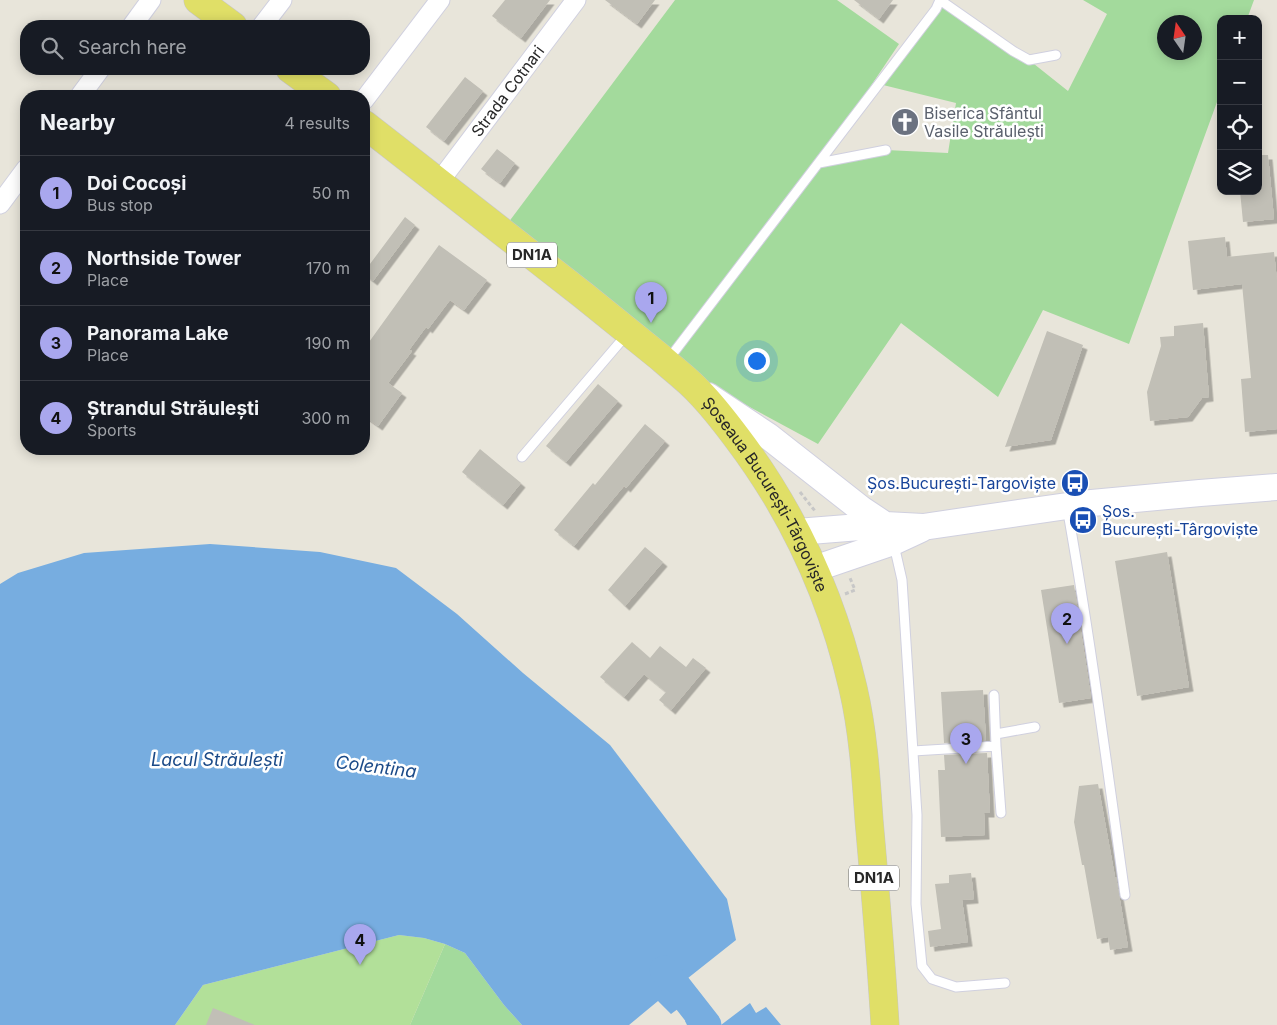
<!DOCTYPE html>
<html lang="en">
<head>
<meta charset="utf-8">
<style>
	:root { --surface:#171b24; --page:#242831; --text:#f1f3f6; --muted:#9ea1a6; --line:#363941; --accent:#a9a7ee }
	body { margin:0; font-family:Inter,sans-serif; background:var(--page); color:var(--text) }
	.controls { position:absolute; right:15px; top:15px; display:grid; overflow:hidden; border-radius:10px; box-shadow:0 2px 12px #0003 }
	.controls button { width:45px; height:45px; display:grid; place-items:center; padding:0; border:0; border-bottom:1px solid var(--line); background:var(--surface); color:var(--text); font:25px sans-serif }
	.compass { position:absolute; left:1157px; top:15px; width:45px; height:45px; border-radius:50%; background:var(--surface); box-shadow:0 2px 12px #0003; rotate:347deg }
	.you { position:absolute; left:756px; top:360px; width:18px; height:18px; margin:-12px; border:4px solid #fff; border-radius:50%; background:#1a73e8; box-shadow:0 0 0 8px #1a73e833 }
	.badge { display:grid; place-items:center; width:32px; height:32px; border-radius:50%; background:var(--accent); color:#111; font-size:16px; font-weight:700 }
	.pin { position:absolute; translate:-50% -41px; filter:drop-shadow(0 1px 2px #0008) }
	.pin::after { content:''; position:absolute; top:26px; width:18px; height:15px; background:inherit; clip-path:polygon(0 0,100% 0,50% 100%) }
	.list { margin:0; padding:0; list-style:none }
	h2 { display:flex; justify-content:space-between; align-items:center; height:65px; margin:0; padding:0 20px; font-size:21px }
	h2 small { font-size:16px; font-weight:400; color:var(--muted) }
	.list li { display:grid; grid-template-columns:32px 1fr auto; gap:15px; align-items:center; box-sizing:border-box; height:75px; padding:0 20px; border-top:1px solid var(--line) }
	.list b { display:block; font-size:19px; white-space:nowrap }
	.list p { margin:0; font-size:16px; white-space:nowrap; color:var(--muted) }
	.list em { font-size:16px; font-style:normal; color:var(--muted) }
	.icon { flex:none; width:28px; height:28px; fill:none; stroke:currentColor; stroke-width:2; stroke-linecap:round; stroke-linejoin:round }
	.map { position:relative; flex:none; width:1277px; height:1025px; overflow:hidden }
	.search { position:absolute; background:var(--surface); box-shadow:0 2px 12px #0003; left:20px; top:20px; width:350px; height:55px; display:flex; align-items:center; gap:12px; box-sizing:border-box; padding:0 18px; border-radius:20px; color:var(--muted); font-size:19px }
	.panel { position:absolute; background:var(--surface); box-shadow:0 2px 12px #0003; left:20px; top:90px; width:350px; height:365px; border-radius:20px }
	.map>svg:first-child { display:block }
	.green { fill:#a3da9c; fill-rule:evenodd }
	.pitch { fill:#b2e099 }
	.water { fill:#77ade0 }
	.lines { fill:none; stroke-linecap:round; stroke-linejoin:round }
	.river { stroke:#77ade0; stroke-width:29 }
	.building { fill:#c1bfb6; filter:url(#shadow) }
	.lane-casing { stroke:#d0d0df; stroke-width:11 }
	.street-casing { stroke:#d0d0df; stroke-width:21 }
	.secondary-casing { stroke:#d0d0df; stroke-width:28 }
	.primary-casing { stroke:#c7c7c7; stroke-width:29 }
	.path { stroke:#c7c7c7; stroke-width:3; stroke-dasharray:4 2.5; stroke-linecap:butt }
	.lane { stroke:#fff; stroke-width:9 }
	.street { stroke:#fff; stroke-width:19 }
	.secondary { stroke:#fff; stroke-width:26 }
	.primary { stroke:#e0df67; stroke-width:28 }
	.labels { text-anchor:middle; stroke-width:5; stroke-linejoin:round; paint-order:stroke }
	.shield { fill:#fff; stroke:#686868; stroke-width:1 }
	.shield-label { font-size:15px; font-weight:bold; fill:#272727 }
	.street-label { font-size:16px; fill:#272727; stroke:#fff }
	.worship-label { font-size:16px; fill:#5b616d; stroke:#fff; text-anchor:start }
	.transit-label { font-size:16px; fill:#164399; stroke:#fff; text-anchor:end }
	.water-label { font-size:18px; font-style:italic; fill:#1b4a88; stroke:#fff }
</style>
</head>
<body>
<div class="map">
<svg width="1277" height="1025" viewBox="0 0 1277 1025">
	<defs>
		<filter id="shadow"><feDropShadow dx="4.5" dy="4.5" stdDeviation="0" flood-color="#0004"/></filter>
	</defs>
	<rect width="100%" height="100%" fill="#e8e5da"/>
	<path class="green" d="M 675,0 L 837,0 L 899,44 L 819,163 L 886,150 L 948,153 L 956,103 L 879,84 L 940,0 L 1029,60 L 1068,91 L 1107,14 L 1083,0 L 1254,0 L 1247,19 L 1221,19 L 1221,91 L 1129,344 L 1043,310 L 998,397 L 901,323 L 818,444 L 666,362 L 502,231 ZM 1164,22 L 1194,22 L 1194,52 L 1164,52 Z
		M 445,944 L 465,953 L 504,1005 L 522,1025 L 410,1025 Z"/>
	<path class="pitch" d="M 399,935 L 424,938 L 445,944 L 410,1025 L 175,1025 L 203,985 Z"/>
	<path class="water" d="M 210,544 L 320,552 L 396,568 L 457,614 L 523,673 L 610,745 L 727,899 L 736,940 L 683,982 L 694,997 L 671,1014 L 658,1001 L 629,1025 L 522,1025 L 504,1005 L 465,953 L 445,944 L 424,938 L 399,935 L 203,985 L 175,1025 L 0,1025 L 0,584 L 18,573 L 84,553 Z
		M 750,1003 L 756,1013 L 766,1007 L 781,1025 L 687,1025 L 685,1021 L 706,1004 L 721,1025 Z"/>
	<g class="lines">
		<path class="river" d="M 664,970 L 707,1025"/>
	</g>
	<path class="building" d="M 505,0 L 550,0 L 521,38 L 492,16 Z
		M 605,0 L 655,0 L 637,24 Z
		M 854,0 L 893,0 L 879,19 Z
		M 465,77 L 483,91 L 444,141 L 426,127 Z
		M 497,149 L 515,163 L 500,183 L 481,169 Z
		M 1258,155 L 1268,155 L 1274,219 L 1243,222 L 1240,191 L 1258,191 Z
		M 405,217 L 415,225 L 373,281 L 364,274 L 364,272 Z
		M 1225,237 L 1227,257 L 1274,252 L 1277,281 L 1277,429 L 1245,432 L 1241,379 L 1251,378 L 1242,284 L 1193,290 L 1188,241 Z
		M 439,245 L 487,280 L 464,310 L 450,300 L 428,329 L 426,327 L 409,350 L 412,351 L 388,383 L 402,393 L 378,426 L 364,416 L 364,349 Z
		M 1203,323 L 1209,397 L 1202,398 L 1188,417 L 1150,421 L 1147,392 L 1161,346 L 1160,337 L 1174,336 L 1174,326 Z
		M 1047,331 L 1083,345 L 1051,440 L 1005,447 Z
		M 598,384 L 618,401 L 566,462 L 546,446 Z
		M 645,424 L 665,441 L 626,488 L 624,486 L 574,546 L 554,530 L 593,483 L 595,485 Z
		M 480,449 L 521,483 L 503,505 L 462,472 Z
		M 645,547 L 663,562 L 625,606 L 608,590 Z
		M 1167,552 L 1189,687 L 1137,696 L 1115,561 Z
		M 1074,585 L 1091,698 L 1059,703 L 1041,590 Z
		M 632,642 L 650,658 L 660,646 L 686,667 L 693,658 L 706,668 L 671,710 L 659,700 L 666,692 L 644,674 L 624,697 L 600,677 Z
		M 983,690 L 986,740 L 944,743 L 941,692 Z
		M 987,753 L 990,813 L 984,813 L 985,835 L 941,837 L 938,770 L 945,770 L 944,755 Z
		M 1098,784 L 1115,877 L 1116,877 L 1128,947 L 1110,950 L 1108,937 L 1097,939 L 1084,865 L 1082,865 L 1074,822 L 1079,786 Z
		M 971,873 L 974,899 L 962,900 L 968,942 L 930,947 L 928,931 L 941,929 L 935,884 L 949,883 L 949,875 Z
		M 213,1008 L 255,1025 L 206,1025 Z"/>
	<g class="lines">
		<defs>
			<path id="lane" d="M 940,0 L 1013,51 L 1029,60 L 1056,55
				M 819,163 L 886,150
				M 668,360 L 936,9 L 940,0
				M 522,457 L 627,334
				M 1067,507 C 1090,636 1107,766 1125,895
				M 894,545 L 902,580 L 917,815 L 916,904 L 922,966 L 932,979 L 956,987 L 1005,983
				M 994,695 L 996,746
				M 996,734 L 1035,727
				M 913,751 L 996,746 L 1001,813"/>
			<g id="street">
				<path d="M 132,26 L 151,0"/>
				<path d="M 262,26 L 282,0"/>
				<path d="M 80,96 L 100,69"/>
				<path d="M 364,100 L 440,0"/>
				<path id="s1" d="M 439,182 L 576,0"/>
				<path d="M 0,204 L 26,169"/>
			</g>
			<path id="secondary" d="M 708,396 L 768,436 L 861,509 L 885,525
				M 797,532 L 885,525 L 923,527 L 1081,504 L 1200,493 L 1277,487
				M 814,569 L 893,542 L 921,529"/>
			<g id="primary">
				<path d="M 198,0 L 233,26"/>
				<path d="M 290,69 L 327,96"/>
				<path id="s2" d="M 364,124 C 437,181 510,238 583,295 C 609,316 635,337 661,358 C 673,369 687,379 698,391 C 712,405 725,422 737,438 C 793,512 832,597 853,688 C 863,731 866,776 869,820 C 875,888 881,957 885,1025"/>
			</g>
		</defs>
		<use href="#lane" class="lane-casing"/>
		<use href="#street" class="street-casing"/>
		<use href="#secondary" class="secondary-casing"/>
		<use href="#primary" class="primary-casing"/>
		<path class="path" d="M 800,492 L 815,511
			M 845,594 L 855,590 L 850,578"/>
		<use href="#lane" class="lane"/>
		<use href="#street" class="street"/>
		<use href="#secondary" class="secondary"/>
		<use href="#primary" class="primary"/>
	</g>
	<defs>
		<symbol id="church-disc" viewBox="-11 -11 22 22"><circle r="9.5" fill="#6b7280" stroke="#fff"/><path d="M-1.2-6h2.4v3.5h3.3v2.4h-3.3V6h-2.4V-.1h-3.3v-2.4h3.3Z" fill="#fff"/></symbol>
		<symbol id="bus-disc" viewBox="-11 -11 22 22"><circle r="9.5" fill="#1a4fb4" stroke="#fff"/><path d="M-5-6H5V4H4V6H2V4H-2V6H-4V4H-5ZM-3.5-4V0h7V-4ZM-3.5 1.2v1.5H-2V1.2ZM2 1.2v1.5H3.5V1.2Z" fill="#fff"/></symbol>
	</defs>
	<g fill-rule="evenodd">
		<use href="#church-disc" x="889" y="106" width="32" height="32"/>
		<use href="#bus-disc" x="1059" y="467" width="32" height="32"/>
		<use href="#bus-disc" x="1067" y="504" width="32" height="32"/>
	</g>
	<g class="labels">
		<g class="shield">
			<rect x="507" y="242.5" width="50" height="25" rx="4"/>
			<rect x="849" y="865.5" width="50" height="25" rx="4"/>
		</g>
		<g class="shield-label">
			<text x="532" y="260">DN1A</text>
			<text x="874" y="883">DN1A</text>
		</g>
		<g class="street-label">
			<text dy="6" stroke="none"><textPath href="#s1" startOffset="114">Strada Cotnari</textPath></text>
			<text dy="6" stroke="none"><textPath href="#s2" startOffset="552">Șoseaua București-Târgoviște</textPath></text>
		</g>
		<g class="worship-label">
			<text x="924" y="119">Biserica Sfântul<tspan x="924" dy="18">Vasile Străulești</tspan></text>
		</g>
		<g class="transit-label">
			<text x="1056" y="489">Șos.București-Targoviște</text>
			<text x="1102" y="517" text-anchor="start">Șos.<tspan x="1102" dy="18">București-Târgoviște</tspan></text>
		</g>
		<g class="water-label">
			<text x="217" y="766">Lacul Străulești</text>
			<text transform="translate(376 767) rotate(7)" y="6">Colentina</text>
		</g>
	</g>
</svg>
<div class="controls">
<button>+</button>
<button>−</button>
<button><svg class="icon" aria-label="locate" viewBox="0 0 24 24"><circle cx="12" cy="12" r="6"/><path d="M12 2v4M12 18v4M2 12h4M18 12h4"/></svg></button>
<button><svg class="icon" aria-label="layers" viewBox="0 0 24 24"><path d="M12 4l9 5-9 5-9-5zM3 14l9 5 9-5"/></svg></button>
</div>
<svg class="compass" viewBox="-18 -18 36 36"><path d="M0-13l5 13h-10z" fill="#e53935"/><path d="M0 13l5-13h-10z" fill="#9ea1a6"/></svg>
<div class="you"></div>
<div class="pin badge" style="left:651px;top:323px">1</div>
<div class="pin badge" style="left:1067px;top:644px">2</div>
<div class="pin badge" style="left:966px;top:764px">3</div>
<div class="pin badge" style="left:360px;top:965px">4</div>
<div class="search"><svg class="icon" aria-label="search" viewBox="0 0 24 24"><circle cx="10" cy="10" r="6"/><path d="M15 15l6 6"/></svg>Search here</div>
<section class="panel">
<h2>Nearby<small>4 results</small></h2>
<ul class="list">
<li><span class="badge">1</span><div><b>Doi Cocoși</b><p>Bus stop</p></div><em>50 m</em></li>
<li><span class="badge">2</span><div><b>Northside Tower</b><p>Place</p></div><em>170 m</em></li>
<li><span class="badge">3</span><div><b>Panorama Lake</b><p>Place</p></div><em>190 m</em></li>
<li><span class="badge">4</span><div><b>Ștrandul Străulești</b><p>Sports</p></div><em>300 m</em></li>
</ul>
</section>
</div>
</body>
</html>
